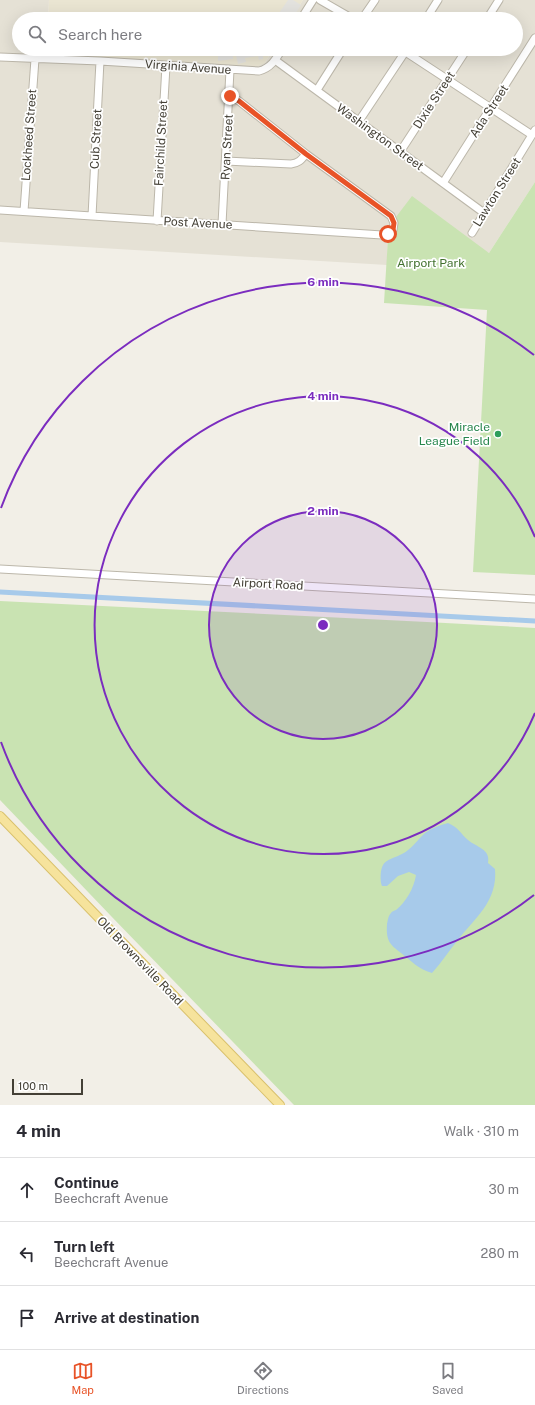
<!DOCTYPE html>
<html lang="en">
<head>
<meta charset="utf-8">
<style>
	:root { --surface:#fff; --page:#f7f7f7; --text:#2b2b33; --muted:#7c7c81; --line:#e1e1e2; --accent:#e85327 }
	body { margin:0; font-family:"Public Sans",sans-serif; background:var(--page); color:var(--text) }
	.scale { position:absolute; left:12px; bottom:10px; width:71px; box-sizing:border-box; padding-left:4px; border:2px solid #444036; border-top:0; font-size:11px; line-height:14px; white-space:nowrap; color:#444036; -webkit-text-stroke:3px #fff; paint-order:stroke }
	.stop { position:absolute; width:12px; height:12px; margin:-9px; border:3px solid #e85327; border-radius:50%; background:#fff }
	.stop.end { background:#e85327; border-color:#fff; box-shadow:0 1px 4px #0008 }
	.list { margin:0; padding:0; list-style:none }
	h2 { display:flex; justify-content:space-between; align-items:center; height:52px; margin:0; padding:0 16px; font-size:17px }
	h2 small { font-size:13px; font-weight:400; color:var(--muted) }
	.list li { display:grid; grid-template-columns:26px 1fr auto; gap:12px; align-items:center; box-sizing:border-box; height:64px; padding:0 16px; border-top:1px solid var(--line) }
	.list b { display:block; font-size:15px; white-space:nowrap }
	.list p { margin:0; font-size:13px; white-space:nowrap; color:var(--muted) }
	.list em { font-size:13px; font-style:normal; color:var(--muted) }
	.icon { flex:none; width:22px; height:22px; fill:none; stroke:currentColor; stroke-width:2; stroke-linecap:round; stroke-linejoin:round }
	.map { position:relative; flex:none; width:535px; height:1105px; overflow:hidden }
	.search { position:absolute; background:var(--surface); box-shadow:0 4px 16px #0002; left:12px; right:12px; top:12px; height:44px; display:flex; align-items:center; gap:10px; box-sizing:border-box; padding:0 14px; border-radius:22px; color:var(--muted); font-size:15px }
	.sheet { height:244px; background:var(--surface) }
	nav { display:flex; justify-content:space-around; align-items:center; box-sizing:border-box; height:56px; border-top:1px solid var(--line); background:var(--surface); font-size:11px; color:var(--muted) }
	nav a { display:grid; justify-items:center; gap:2px }
	nav .on { color:var(--accent) }
	.map>svg:first-child { display:block }
	.residential { fill:#e5e1d5 }
	.education { fill:#eae5d2 }
	.green { fill:#c9e3b2 }
	.parking { fill:#e3e2de }
	.water { fill:#a7caea }
	.lines { fill:none; stroke-linecap:round; stroke-linejoin:round }
	.canal { stroke:#a7caea; stroke-width:5 }
	.minor-casing { stroke:#bcb7aa; stroke-width:9 }
	.major-casing { stroke:#d9c16d; stroke-width:10 }
	.minor { stroke:#fff; stroke-width:7 }
	.major { stroke:#f6e39c; stroke-width:8 }
	.route { stroke:#e85327; stroke-width:5 }
	.ring { fill:none; stroke:#7b2cbf; stroke-width:2 }
	.leisure-dot { fill:#2e9e5b; stroke:#fff; stroke-width:1.5 }
	.labels { text-anchor:middle; stroke-width:3.5; stroke-linejoin:round; paint-order:stroke }
	.street-label { font-size:12px; fill:#444036; stroke:#fff }
	.park-label { font-size:12px; fill:#42712e; stroke:#fff }
	.leisure-label { font-size:12px; fill:#27864d; stroke:#fff; text-anchor:end }
	.centre { fill:#7b2cbf; stroke:#fff; stroke-width:2 }
	.ring-label { font-size:12px; text-anchor:middle; font-weight:bold; fill:#7b2cbf; stroke:#fff; stroke-width:3.5; stroke-linejoin:round; paint-order:stroke }
</style>
</head>
<body>
<div class="map">
<svg width="535" height="1105" viewBox="0 0 535 1105">
	<rect width="100%" height="100%" fill="#f2efe7"/>
	<path class="residential" d="M 0,0 L 49,0 L 48,19 L 19,19 L 19,49 L 47,49 L 47,56 L 60,55 L 265,63 L 273,49 L 516,49 L 516,19 L 291,19 L 303,0 L 535,0 L 535,182 L 489,253 L 396,217 L 398,228 L 393,237 L 388,238 L 387,265 L 0,242 Z"/>
	<path class="education" d="M 49,0 L 303,0 L 291,19 L 48,19 Z
		M 47,49 L 273,49 L 265,63 L 258,66 L 60,55 L 46,56 Z"/>
	<path class="green" d="M 535,182 L 535,575 L 473,572 L 487,310 L 384,303 L 388,238 L 393,237 C 398,230 399,225 396,217 L 412,196 L 489,253 Z
		M 0,601 L 427,622 L 535,628 L 535,1105 L 294,1105 L 111,916 L 0,800 Z"/>
	<path class="parking" d="M 288,0 L 293,0 L 301,5 L 292,19 L 275,19 Z
		M 241,49 L 242,53 L 247,52 L 247,49 L 253,49 L 253,51 L 261,49 L 272,49 L 270,53 L 267,51 L 263,55 L 263,59 L 259,60 L 258,56 L 245,58 L 246,62 L 238,64 L 235,51 Z
		M 233,54 L 233,59 L 218,61 L 218,56 Z"/>
	<path class="water" d="M 448,823 C 458,827 461,834 468,840 C 476,847 491,849 488,863 L 495,869 C 498,901 475,918 457,941 C 449,951 441,963 432,973 C 420,970 411,961 401,953 C 389,944 386,940 387,924 C 388,920 388,916 391,913 C 392,911 394,911 396,910 C 406,902 414,888 416,875 L 409,872 L 398,876 L 387,886 L 382,886 C 380,882 380,870 383,865 C 386,859 397,857 402,854 C 412,849 417,840 425,833 C 432,828 440,825 448,823 Z"/>
	<g class="lines">
		<path class="canal" d="M 0,592 L 535,621"/>
		<defs>
			<path id="minor" d="M 320,0 L 353,19
				M 301,19 L 313,0
				M 362,19 L 375,0
				M 426,19 L 438,0
				M 487,19 L 499,0
				M 401,49 L 532,135
				M 0,57 L 100,61 L 259,71 C 271,68 276,59 282,49
				M 275,60 L 484,213
				M 317,90 L 343,49
				M 359,121 L 407,49
				M 400,152 L 467,49
				M 226,161 L 291,164 C 299,163 301,160 306,154
				M 443,183 L 535,38
				M 0,210 L 382,235 L 388,234 L 393,230 L 394,223 L 391,216 L 306,154 L 239,101 L 230,96
				M 24,211 L 35,59
				M 92,216 L 100,61
				M 157,221 L 166,66
				M 222,224 L 230,70
				M 472,233 L 535,130
				M 0,569 L 535,599"/>
			<path id="major" d="M 0,816 L 280,1105"/>
		</defs>
		<use href="#minor" class="minor-casing"/>
		<use href="#major" class="major-casing"/>
		<use href="#minor" class="minor"/>
		<use href="#major" class="major"/>
	</g>
	<g class="lines">
		<path class="route" d="M 230,96 L 239,101 L 306,154 L 391,216 L 394,223 L 393,230 L 388,234"/>
	</g>
	<circle cx="323" cy="625" r="114" fill="#7b2cbf" fill-opacity=".12"/>
	<g class="ring">
		<circle cx="323" cy="625" r="114"/>
		<path d="M535 713A229 229 0 1 1 535 537"/>
		<path d="M534 895A343 343 0 0 1 1 742M1 508A343 343 0 0 1 534 355"/>
	</g>
	<circle class="leisure-dot" cx="498" cy="434" r="4"/>
	<g class="labels">
		<g class="street-label">
			<text transform="translate(188 67) rotate(4)" y="4">Virginia Avenue</text>
			<text transform="translate(434 100) rotate(-57)" y="4">Dixie Street</text>
			<text transform="translate(489 111) rotate(-57)" y="4">Ada Street</text>
			<text transform="translate(29 135) rotate(-86)" y="4">Lockheed Street</text>
			<text transform="translate(380 137) rotate(36)" y="4">Washington Street</text>
			<text transform="translate(96 139) rotate(-87)" y="4">Cub Street</text>
			<text transform="translate(161 143) rotate(-87)" y="4">Fairchild Street</text>
			<text transform="translate(227 147) rotate(-87)" y="4">Ryan Street</text>
			<text transform="translate(497 192) rotate(-58)" y="4">Lawton Street</text>
			<text transform="translate(198 223) rotate(3)" y="4">Post Avenue</text>
			<text transform="translate(268 584) rotate(3)" y="4">Airport Road</text>
			<text transform="translate(140 961) rotate(46)" y="4">Old Brownsville Road</text>
		</g>
		<g class="park-label">
			<text x="431" y="267">Airport Park</text>
		</g>
		<g class="leisure-label">
			<text x="490" y="431">Miracle<tspan x="490" dy="14">League Field</tspan></text>
		</g>
	</g>
	<circle cx="323" cy="625" r="6" class="centre"/>
	<g class="ring-label">
		<text x="323" y="286">6 min</text>
		<text x="323" y="400">4 min</text>
		<text x="323" y="515">2 min</text>
	</g>
</svg>
<div class="scale">100 m</div>
<div class="stop" style="left:388px;top:234px"></div>
<div class="stop end" style="left:230px;top:96px"></div>
<div class="search"><svg class="icon" aria-label="search" viewBox="0 0 24 24"><circle cx="10" cy="10" r="6"/><path d="M15 15l6 6"/></svg>Search here</div>
</div>
<section class="sheet">
<h2>4 min<small>Walk · 310 m</small></h2>
<ul class="list">
<li><svg class="icon" aria-label="ahead" viewBox="0 0 24 24"><path d="M12 20V5M6 11l6-6 6 6"/></svg><div><b>Continue</b><p>Beechcraft Avenue</p></div><em>30 m</em></li>
<li><svg class="icon" aria-label="left" viewBox="0 0 24 24"><path d="M17 20v-9H6M10 6l-5 5 5 5"/></svg><div><b>Turn left</b><p>Beechcraft Avenue</p></div><em>280 m</em></li>
<li><svg class="icon" aria-label="arrive" viewBox="0 0 24 24"><path d="M6 21V4h12l-3 4 3 4H6"/></svg><div><b>Arrive at destination</b></div></li>
</ul>
</section>
<nav>
<a class="on"><svg class="icon" aria-label="map" viewBox="0 0 24 24"><path d="M3 6l6-2 6 2 6-2v14l-6 2-6-2-6 2zM9 4v14M15 6v14"/></svg>Map</a>
<a><svg class="icon" aria-label="directions" viewBox="0 0 24 24"><path d="M12 3l9 9-9 9-9-9zM9 14v-3h6M13 9l2 2-2 2"/></svg>Directions</a>
<a><svg class="icon" aria-label="saved" viewBox="0 0 24 24"><path d="M7 4h10v16l-5-4-5 4z"/></svg>Saved</a>
</nav>
</body>
</html>
